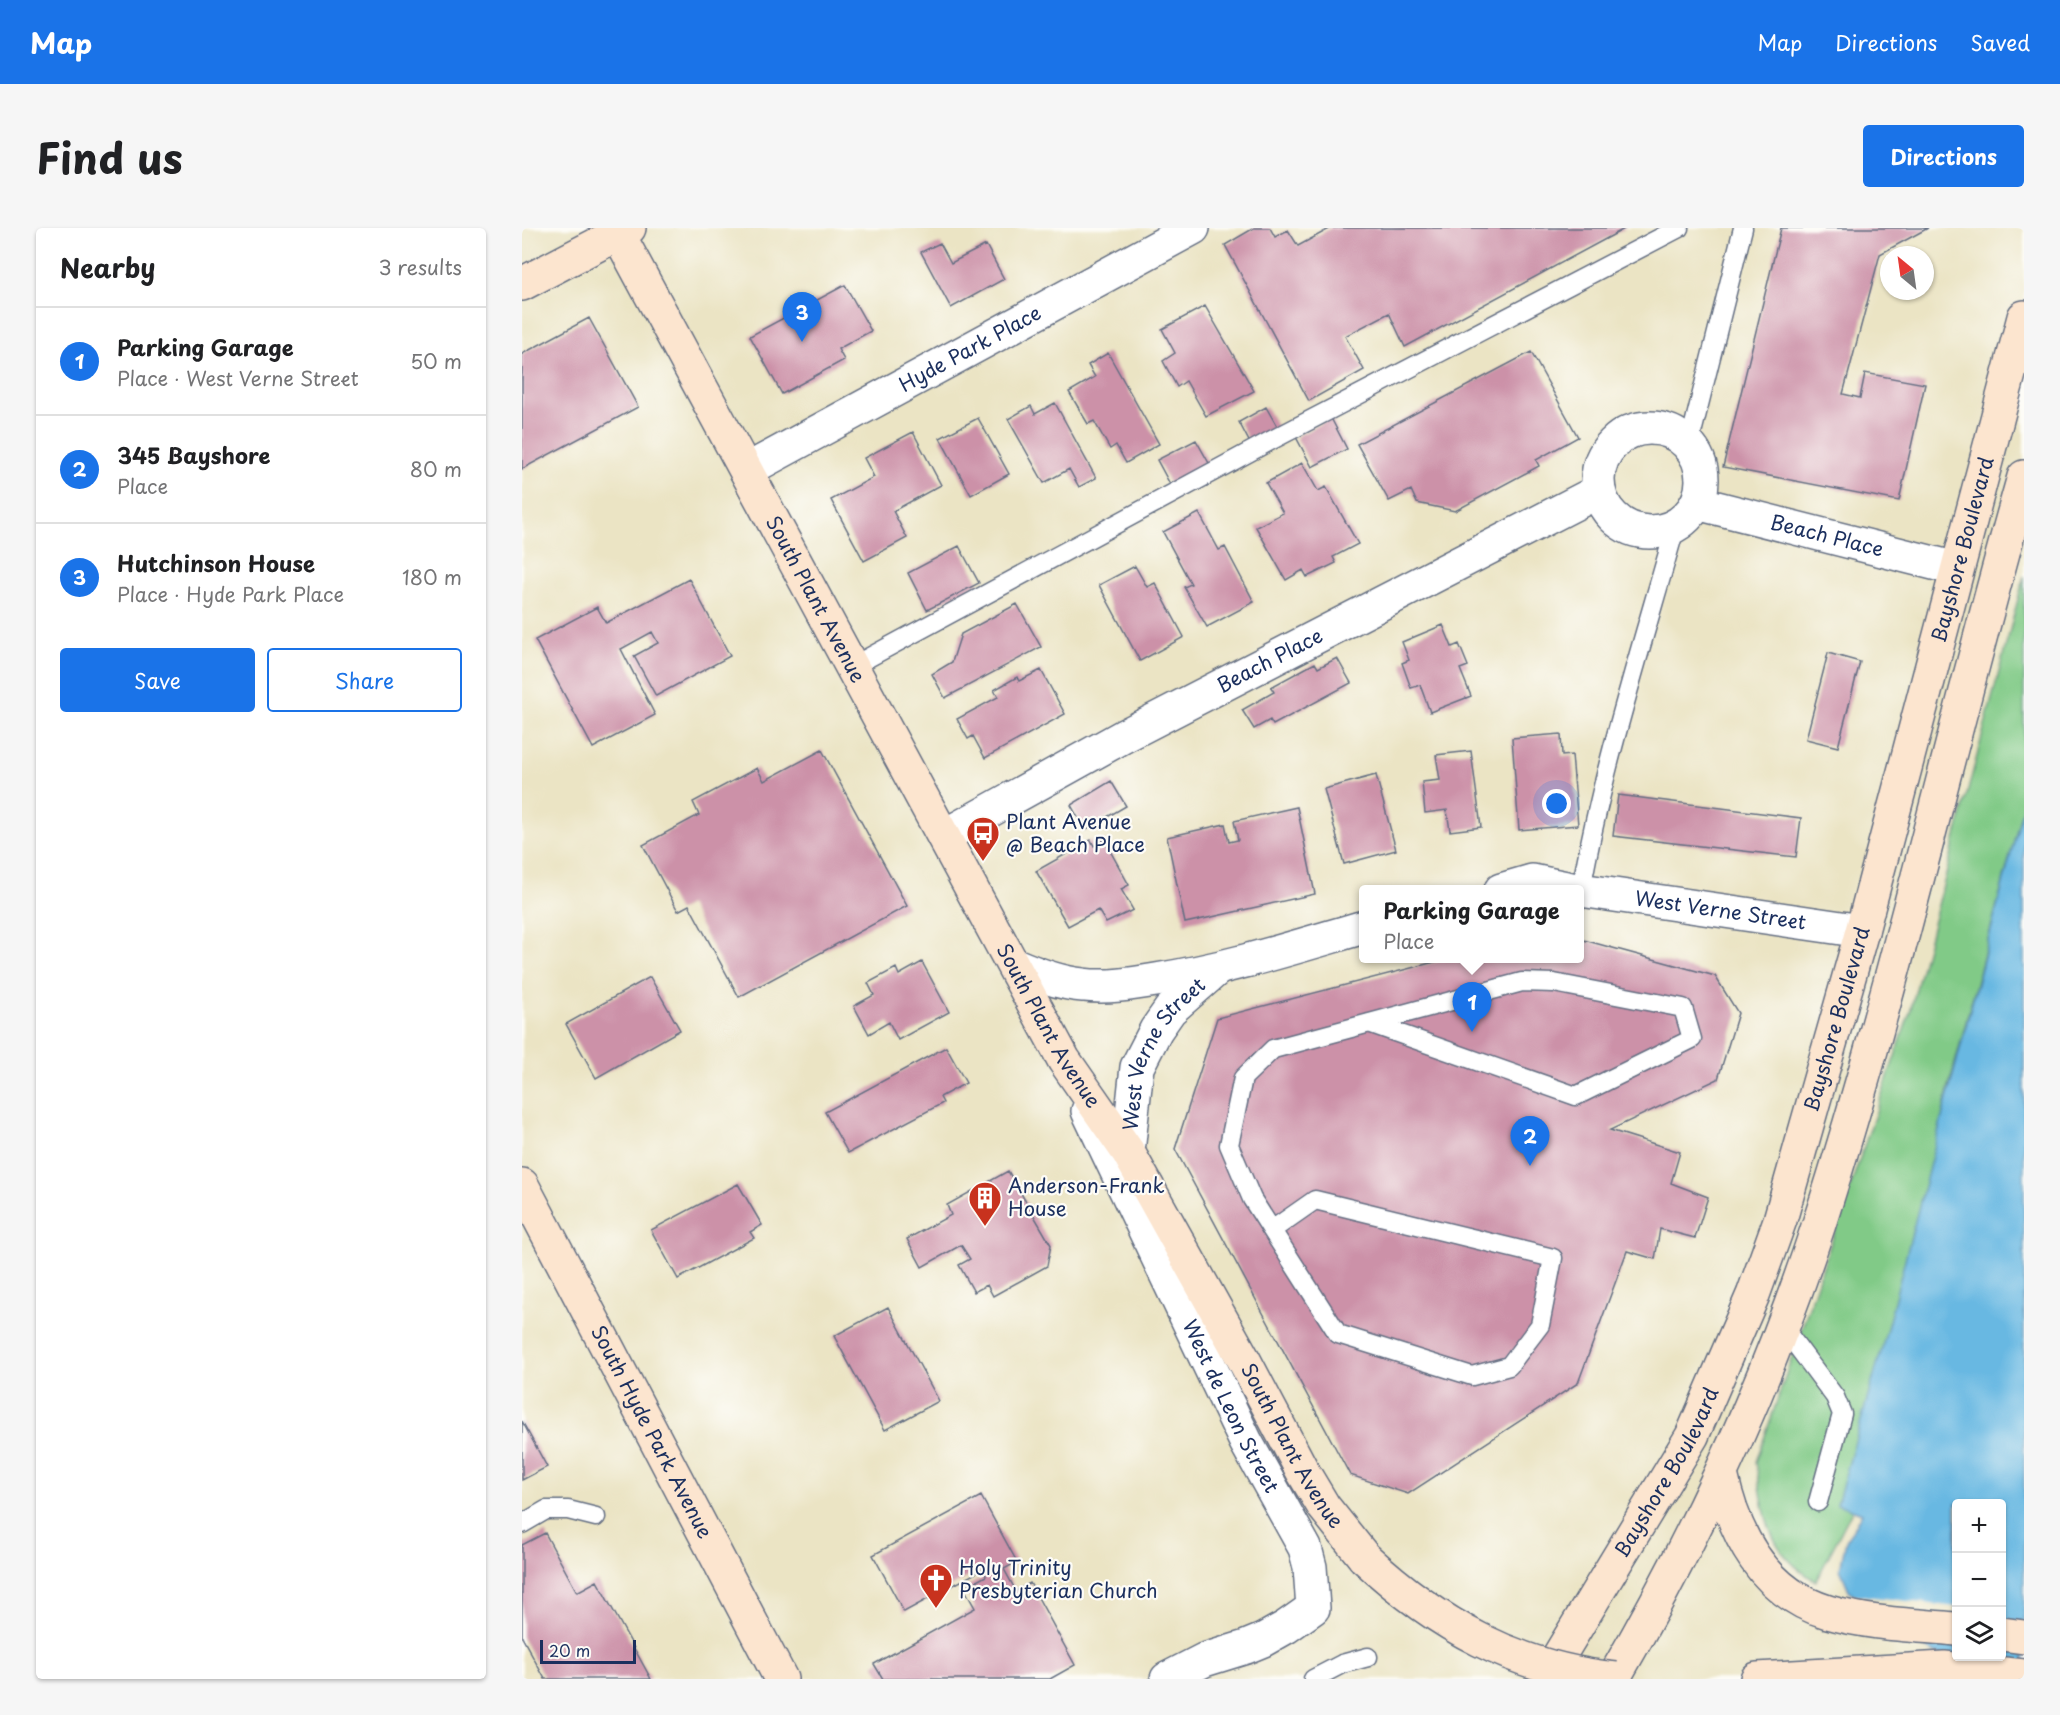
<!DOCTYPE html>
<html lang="en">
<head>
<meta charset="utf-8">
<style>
	:root { --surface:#fff; --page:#f6f6f6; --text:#202124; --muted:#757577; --line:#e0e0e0; --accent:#1a73e8 }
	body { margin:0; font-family:"Playpen Sans",sans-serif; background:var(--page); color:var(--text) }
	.controls { position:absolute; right:18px; bottom:18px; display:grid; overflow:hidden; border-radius:6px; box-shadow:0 2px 4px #0004 }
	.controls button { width:54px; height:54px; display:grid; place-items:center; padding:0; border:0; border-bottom:2px solid var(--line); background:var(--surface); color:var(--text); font:30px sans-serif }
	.compass { position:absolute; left:1358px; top:18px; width:54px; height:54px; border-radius:50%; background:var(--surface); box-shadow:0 2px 4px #0004; rotate:331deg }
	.scale { position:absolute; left:18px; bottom:15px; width:96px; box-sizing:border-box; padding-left:6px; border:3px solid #1b2f5e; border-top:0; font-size:16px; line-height:21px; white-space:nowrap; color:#1b2f5e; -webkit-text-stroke:4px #fdfcf7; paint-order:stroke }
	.you { position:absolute; left:1035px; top:576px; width:21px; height:21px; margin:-15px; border:4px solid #fff; border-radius:50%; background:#1a73e8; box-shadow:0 0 0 9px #1a73e833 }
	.badge { display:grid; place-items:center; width:39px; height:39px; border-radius:50%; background:var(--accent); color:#fff; font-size:20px; font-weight:700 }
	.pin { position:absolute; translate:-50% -50px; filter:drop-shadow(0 2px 3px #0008) }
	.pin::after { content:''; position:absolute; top:32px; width:21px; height:18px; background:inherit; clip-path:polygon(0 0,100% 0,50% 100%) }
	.popup { position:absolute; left:837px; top:657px; width:225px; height:78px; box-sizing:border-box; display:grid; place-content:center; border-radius:6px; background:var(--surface); filter:drop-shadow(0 2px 4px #0005); font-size:20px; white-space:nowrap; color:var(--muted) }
	.popup b { font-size:22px; color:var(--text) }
	.popup::after { content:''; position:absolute; left:50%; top:100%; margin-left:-12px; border:12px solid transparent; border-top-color:var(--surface) }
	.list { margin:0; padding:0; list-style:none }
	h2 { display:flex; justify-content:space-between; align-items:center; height:78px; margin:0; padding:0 24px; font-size:26px }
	h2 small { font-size:20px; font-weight:400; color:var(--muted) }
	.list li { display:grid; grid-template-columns:39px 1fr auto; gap:18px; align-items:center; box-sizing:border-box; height:108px; padding:0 24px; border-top:2px solid var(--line) }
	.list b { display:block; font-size:22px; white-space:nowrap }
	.list p { margin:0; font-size:20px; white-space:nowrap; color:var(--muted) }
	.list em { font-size:20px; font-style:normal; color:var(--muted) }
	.actions { display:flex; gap:12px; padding:18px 24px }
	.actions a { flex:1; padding:14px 0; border:2px solid var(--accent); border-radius:6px; text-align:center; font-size:21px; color:var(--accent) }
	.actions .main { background:var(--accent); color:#fff }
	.icon { flex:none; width:33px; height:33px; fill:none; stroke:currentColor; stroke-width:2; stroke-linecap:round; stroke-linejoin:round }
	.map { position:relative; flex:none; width:1502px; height:1451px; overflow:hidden; border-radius:6px }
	header { display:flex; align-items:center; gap:36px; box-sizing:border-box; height:84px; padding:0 30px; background:var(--accent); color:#fff }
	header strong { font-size:28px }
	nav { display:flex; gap:33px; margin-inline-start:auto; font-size:21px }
	.intro { display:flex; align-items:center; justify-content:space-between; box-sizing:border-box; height:144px; padding:0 36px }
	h1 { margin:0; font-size:42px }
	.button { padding:15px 27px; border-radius:6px; background:var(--accent); color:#fff; font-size:21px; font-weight:700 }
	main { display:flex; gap:36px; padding:0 36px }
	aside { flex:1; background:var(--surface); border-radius:6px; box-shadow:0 2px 4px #0004 }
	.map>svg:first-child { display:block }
	.green { fill:#81ca87; stroke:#4e7c72; stroke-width:1.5 }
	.water { fill:#67b8e2; stroke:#4174a0; stroke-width:1.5; fill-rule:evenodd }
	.pier { fill:#ebe4c4 }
	.building { fill:#cc91a8 }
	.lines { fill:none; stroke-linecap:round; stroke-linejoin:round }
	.lane-casing { stroke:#646e82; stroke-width:21 }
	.street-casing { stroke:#646e82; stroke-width:36 }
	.secondary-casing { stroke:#646e82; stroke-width:36 }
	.lane { stroke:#fff; stroke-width:18 }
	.street { stroke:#fff; stroke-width:33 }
	.secondary { stroke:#fce5cf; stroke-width:33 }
	.secondary-bridge-casing { stroke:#646e82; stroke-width:36; stroke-linecap:butt }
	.secondary-bridge { stroke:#fce5cf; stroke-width:33 }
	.labels { text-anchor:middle; stroke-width:4.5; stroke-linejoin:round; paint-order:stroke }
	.street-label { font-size:20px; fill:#1b2f5e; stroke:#fdfcf7 }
	.poi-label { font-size:20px; fill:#1b2f5e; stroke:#fdfcf7; text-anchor:start }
</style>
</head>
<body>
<header>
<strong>Map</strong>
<nav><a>Map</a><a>Directions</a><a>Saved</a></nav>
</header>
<div class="intro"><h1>Find us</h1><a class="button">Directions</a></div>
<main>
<aside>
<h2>Nearby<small>3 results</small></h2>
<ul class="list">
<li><span class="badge">1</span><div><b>Parking Garage</b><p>Place · West Verne Street</p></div><em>50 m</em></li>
<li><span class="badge">2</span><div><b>345 Bayshore</b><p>Place</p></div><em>80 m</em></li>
<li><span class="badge">3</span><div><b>Hutchinson House</b><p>Place · Hyde Park Place</p></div><em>180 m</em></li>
</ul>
<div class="actions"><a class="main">Save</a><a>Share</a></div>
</aside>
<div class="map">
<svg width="1502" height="1451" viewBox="0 0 1502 1451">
	<rect width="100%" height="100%" fill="#fdfcf7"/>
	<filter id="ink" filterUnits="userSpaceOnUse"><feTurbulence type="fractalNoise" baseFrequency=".0167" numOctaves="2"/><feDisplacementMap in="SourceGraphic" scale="12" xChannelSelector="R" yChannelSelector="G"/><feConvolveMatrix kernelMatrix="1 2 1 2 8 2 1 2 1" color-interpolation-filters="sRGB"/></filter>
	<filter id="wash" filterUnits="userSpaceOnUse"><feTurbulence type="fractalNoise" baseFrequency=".008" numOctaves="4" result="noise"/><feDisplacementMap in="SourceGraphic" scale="24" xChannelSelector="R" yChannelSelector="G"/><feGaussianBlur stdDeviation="1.35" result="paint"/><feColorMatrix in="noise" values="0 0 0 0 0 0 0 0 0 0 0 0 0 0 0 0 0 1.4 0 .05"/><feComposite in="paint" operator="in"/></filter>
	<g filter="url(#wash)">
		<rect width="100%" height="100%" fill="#ebe4c4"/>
		<path class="green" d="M 1502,348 L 1502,575 L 1426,862 L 1336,1271 L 1294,1353 C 1243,1323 1243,1287 1234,1234 L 1388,784 Z"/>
		<path class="water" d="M 1502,575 L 1502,1451 L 1431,1434 L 1376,1406 L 1327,1362 L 1318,1341 L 1324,1313 L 1340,1285 L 1315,1276 L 1360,1120 ZM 1434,1276 L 1480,1276 L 1480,1428 L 1434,1428 Z"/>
		<path class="pier" d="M 1327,1366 L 1434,1379 L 1434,1416 L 1375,1409 Z"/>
		<g id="blocks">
			<path class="building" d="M 732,0 L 748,0 L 753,9 L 766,2 L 776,18 L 809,0 L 1104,0 L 883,119 L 867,85 L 823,108 L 842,142 L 787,173 L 703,17 Z
				M 1259,0 L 1406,0 L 1358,26 L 1321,166 L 1338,170 L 1343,145 L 1403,156 L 1377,273 L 1201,239 Z
				M 418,15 L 429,35 L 464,17 L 482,51 L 429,80 L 399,24 Z
				M 323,57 L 349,103 L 316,121 L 322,132 L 260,166 L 228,108 Z
				M 683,78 L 732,163 L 684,188 L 664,153 L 655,159 L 641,133 L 653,125 L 640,101 Z
				M 67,90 L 116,179 L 0,241 L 0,126 Z
				M 1009,124 L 1056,209 L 1014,232 L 1017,238 L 933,283 L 895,275 L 889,262 L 867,273 L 835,216 Z
				M 586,125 L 637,216 L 604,235 L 594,217 L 588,221 L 572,193 L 566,196 L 547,164 L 573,149 L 566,137 Z
				M 533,175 L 574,250 L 557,259 L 547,241 L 522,255 L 486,191 L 509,178 L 513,186 Z
				M 744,179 L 757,202 L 729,217 L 717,194 Z
				M 456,190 L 487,246 L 449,267 L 418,210 Z
				M 809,190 L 825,221 L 790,239 L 774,209 Z
				M 391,204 L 419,257 L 371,283 L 385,310 L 342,333 L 309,272 L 352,249 L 342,230 Z
				M 674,212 L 688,237 L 649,258 L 635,232 Z
				M 780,235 L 796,263 L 804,259 L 836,316 L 811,329 L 814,335 L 785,349 L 781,342 L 764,352 L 734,299 L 761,285 L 744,255 Z
				M 677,285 L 697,322 L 703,319 L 732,374 L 685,399 L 662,359 L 669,356 L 641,304 Z
				M 437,318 L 457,355 L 405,382 L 386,345 Z
				M 613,338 L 625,359 L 633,355 L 662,409 L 618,433 L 577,357 Z
				M 167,351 L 208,428 L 134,468 L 112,428 L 136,415 L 130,404 L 99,421 L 133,487 L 71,520 L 13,412 L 75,379 L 84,395 Z
				M 495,376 L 519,419 L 423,470 L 410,446 L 430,434 L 439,406 Z
				M 921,397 L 930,419 L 937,416 L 946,438 L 938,441 L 949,468 L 908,484 L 898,457 L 889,460 L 880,435 L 887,432 L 880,414 Z
				M 1306,425 L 1338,434 L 1316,519 L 1284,511 Z
				M 815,430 L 829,455 L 751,497 L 748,492 L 732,501 L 720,482 L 752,464 L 749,459 L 793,435 L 796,440 Z
				M 519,442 L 543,486 L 463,530 L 451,508 L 446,511 L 435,491 L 476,469 L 472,462 L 495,449 L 497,453 Z
				M 1039,506 L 1040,528 L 1050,527 L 1056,597 L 997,602 L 990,510 Z
				M 300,522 L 385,678 L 217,769 L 167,677 L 156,683 L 121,617 L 177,587 L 171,574 L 235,540 L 242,553 Z
				M 949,523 L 959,599 L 928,603 L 925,582 L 903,585 L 900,554 L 918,552 L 914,527 Z
				M 854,547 L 874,622 L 822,636 L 802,561 Z
				M 589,553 L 604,578 L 563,602 L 549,577 Z
				M 1096,567 L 1279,590 L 1274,629 L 1091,608 Z
				M 775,579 L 793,666 L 663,695 L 645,609 L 703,596 L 707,614 L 716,612 L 712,593 Z
				M 569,612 L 572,618 L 582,612 L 607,657 L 599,661 L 611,682 L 584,695 L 576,682 L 546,698 L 514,643 Z
				M 1058,711 L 1193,748 L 1216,785 L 1196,851 L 1088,902 L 1158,924 L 1149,955 L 1186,969 L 1173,1010 L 1138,1001 L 1133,1031 L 1105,1023 L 1056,1155 L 886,1266 L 828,1247 L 653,921 L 695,790 L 928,730 L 1058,730 Z
				M 400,734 L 427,784 L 376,812 L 367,794 L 347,806 L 332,778 L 352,767 L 346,755 L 374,740 L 377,747 Z
				M 128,749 L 158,802 L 74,850 L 44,796 Z
				M 424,819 L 444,855 L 418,869 L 421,875 L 326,925 L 303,884 Z
				M 486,943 L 529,1017 L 525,1038 L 471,1068 L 465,1057 L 452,1064 L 437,1037 L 448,1031 L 439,1017 L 400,1039 L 385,1011 L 429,987 L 425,977 Z
				M 216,956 L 240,997 L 228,1004 L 232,1010 L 156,1051 L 129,1002 Z
				M 366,1079 L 417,1173 L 363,1202 L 312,1108 Z
				M 0,1193 L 25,1239 L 0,1252 Z
				M 459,1268 L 495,1334 L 482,1341 L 494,1363 L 508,1355 L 553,1437 L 528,1451 L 361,1451 L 352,1436 L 453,1380 L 442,1360 L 464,1348 L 461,1341 L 382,1384 L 351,1327 Z
				M 23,1305 L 55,1364 L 75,1353 L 129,1451 L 23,1451 L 0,1409 L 0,1317 Z"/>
		</g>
	</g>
	<g filter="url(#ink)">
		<use href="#blocks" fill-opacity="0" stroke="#646e82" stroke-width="1.5"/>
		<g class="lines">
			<defs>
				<path id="lane" d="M 1167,217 L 1221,0
					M 331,438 L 748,213 L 1157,0
					M 1059,662 C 1080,543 1117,427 1150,311 L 1152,298
					M 750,1002 L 793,972 L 1031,1030 L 1018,1097 L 987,1138 L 950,1148 L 816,1106 L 730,971 L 707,917 L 721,850 L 751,821 L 1000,754 L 1032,755 L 1161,780 L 1170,811 L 1054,868 L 847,795
					M 1260,1098 L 1313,1169 L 1320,1186 L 1296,1274
					M 0,1296 L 24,1282 L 46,1282 L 74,1289
					M 791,1451 L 820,1436 L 846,1429"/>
				<g id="street">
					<circle cx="1128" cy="252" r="52"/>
					<path id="s1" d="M 225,242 L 671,0"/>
					<path id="s2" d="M 1175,275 L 1435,341"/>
					<path id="s3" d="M 422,608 L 602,508 L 1077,263"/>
					<path d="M 979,662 L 1010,653 L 1054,662"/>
					<path id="s4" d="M 1058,662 L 1340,703"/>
					<path d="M 491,736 C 514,746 537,755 561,757 C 585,760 610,756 634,752 C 705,741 773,719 842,699"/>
					<path id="s5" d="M 566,883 L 724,1214 L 783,1320 L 788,1339 L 791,1380 L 764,1399 L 741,1412 L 724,1419 L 682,1432 L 645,1451"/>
					<path id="s6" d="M 606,924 L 615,839 L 634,802 L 648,782 L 695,741"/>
				</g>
				<g id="secondary">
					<path id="s7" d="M 93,0 L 542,832 L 606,924 L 722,1132 L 781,1244 L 802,1279 L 842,1329"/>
					<path d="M 0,56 L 107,0"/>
					<path id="s8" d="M 0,957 L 259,1451"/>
					<path d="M 1199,1246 C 1212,1307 1242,1365 1306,1384 C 1347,1396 1392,1397 1434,1401"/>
					<path d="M 1480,1406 L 1502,1409"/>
					<path id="s9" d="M 1023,1451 L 1170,1208 L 1231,1067 L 1258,992 L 1340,703 L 1502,89"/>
					<path d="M 1091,1451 C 1174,1309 1246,1152 1297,996 C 1376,750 1431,497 1502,249"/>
					<path d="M 1235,1451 L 1422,1440 L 1502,1448"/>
				</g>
			</defs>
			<use href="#lane" class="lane-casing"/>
			<use href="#street" class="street-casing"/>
			<use href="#secondary" class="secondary-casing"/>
			<use href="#lane" class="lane"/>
			<use href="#street" class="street"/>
			<use href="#secondary" class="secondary"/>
			<defs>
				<path id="secondary-bridge" d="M 842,1329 C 915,1397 994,1441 1094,1451"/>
			</defs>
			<use href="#secondary-bridge" class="secondary-bridge-casing"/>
			<use href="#secondary-bridge" class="secondary-bridge"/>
		</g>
	</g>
	<defs>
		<symbol id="bus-pin" viewBox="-11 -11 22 30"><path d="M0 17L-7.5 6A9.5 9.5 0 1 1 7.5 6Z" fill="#c8321e" stroke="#fdfcf7"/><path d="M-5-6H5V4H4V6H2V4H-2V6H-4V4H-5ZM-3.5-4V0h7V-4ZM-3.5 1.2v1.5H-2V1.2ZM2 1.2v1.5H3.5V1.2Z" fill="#fff"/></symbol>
		<symbol id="building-pin" viewBox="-11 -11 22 30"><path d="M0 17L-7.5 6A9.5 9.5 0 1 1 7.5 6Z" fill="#c8321e" stroke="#fdfcf7"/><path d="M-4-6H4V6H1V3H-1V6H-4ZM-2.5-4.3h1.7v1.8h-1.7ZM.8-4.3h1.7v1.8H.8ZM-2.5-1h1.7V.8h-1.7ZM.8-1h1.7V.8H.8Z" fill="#fff"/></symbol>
		<symbol id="church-pin" viewBox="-11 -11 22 30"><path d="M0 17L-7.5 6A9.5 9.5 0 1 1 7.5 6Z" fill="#c8321e" stroke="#fdfcf7"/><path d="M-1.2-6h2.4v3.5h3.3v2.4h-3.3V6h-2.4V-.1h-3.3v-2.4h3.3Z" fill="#fff"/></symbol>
	</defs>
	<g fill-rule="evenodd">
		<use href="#bus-pin" x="442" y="586" width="38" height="52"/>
		<use href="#building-pin" x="444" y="951" width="38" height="52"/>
		<use href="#church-pin" x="395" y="1333" width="38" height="52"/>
	</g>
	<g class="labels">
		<g class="street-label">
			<text dy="7" stroke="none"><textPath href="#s1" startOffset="254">Hyde Park Place</textPath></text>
			<text dy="7" stroke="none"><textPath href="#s2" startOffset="134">Beach Place</textPath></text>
			<text dy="7" stroke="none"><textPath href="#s9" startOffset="1212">Bayshore Boulevard</textPath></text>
			<text dy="7" stroke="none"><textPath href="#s7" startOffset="422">South Plant Avenue</textPath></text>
			<text dy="7" stroke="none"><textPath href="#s3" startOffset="370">Beach Place</textPath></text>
			<text dy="7" stroke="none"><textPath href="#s4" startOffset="142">West Verne Street</textPath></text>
			<text dy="7" stroke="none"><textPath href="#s9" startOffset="726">Bayshore Boulevard</textPath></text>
			<text dy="7" stroke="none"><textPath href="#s7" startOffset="908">South Plant Avenue</textPath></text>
			<text dy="7" stroke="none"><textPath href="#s6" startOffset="108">West Verne Street</textPath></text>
			<text dy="7" stroke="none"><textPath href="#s5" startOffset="328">West de Leon Street</textPath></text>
			<text dy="7" stroke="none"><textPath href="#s8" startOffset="279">South Hyde Park Avenue</textPath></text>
			<text dy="7" stroke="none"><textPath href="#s7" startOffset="1394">South Plant Avenue</textPath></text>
			<text dy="7" stroke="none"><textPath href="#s9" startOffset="240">Bayshore Boulevard</textPath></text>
		</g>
		<g class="poi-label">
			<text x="484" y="601">Plant Avenue<tspan x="484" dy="23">@ Beach Place</tspan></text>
			<text x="486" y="965">Anderson-Frank<tspan x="486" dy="23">House</tspan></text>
			<text x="437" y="1347">Holy Trinity<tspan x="437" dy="23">Presbyterian Church</tspan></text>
		</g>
	</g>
</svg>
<div class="controls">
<button>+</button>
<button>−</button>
<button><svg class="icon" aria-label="layers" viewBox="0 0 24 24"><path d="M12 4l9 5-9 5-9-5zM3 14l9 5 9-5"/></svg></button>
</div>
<svg class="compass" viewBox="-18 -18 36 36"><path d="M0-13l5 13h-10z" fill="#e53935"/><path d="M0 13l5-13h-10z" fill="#757577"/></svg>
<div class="scale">20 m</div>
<div class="you"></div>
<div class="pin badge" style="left:950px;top:804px">1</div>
<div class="popup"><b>Parking Garage</b>Place</div>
<div class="pin badge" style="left:1008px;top:938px">2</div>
<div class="pin badge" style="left:280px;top:114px">3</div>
</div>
</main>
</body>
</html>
